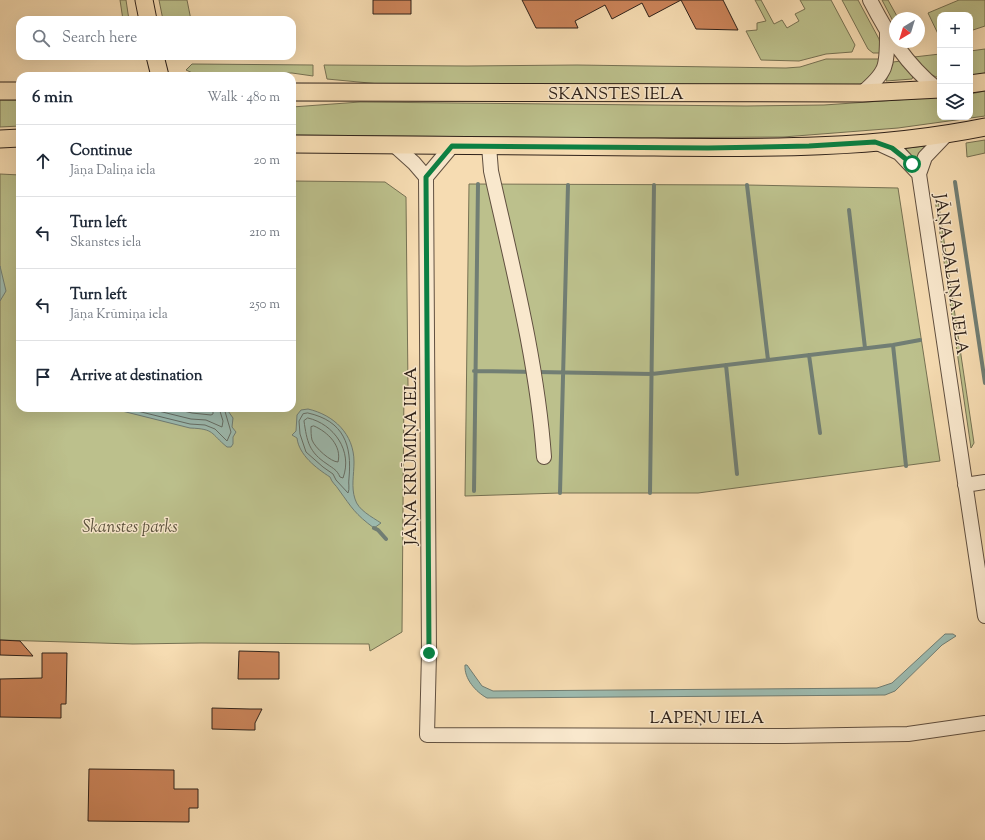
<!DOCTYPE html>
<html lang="en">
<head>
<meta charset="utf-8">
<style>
	:root { --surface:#fff; --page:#f2f2f3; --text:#1f2937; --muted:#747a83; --line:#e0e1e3 }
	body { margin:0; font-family:"Sorts Mill Goudy",serif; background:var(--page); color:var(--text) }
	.controls { position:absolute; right:12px; top:12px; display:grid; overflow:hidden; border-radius:8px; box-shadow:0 4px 16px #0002 }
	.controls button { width:36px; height:36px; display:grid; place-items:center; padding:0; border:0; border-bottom:1px solid var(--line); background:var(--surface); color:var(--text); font:20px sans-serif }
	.compass { position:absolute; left:889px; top:12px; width:36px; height:36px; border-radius:50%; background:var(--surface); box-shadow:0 4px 16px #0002; rotate:218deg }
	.stop { position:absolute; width:12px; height:12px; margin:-9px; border:3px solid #0b8043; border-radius:50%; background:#fff }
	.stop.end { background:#0b8043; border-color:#fff; box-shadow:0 1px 4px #0008 }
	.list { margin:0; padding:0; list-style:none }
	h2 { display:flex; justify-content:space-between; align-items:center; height:52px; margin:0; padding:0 16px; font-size:17px }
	h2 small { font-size:13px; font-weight:400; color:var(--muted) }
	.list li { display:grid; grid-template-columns:26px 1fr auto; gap:12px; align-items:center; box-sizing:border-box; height:72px; padding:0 16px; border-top:1px solid var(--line) }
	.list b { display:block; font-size:15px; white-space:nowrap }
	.list p { margin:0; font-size:13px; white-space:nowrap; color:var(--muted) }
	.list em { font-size:13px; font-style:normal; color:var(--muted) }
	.icon { flex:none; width:22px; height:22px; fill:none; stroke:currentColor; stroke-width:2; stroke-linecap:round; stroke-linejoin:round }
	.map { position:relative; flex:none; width:985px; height:840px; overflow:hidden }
	.search { position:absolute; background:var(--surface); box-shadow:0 4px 16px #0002; left:16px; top:16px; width:280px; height:44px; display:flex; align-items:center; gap:10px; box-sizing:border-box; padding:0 14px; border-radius:12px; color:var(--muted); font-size:15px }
	.panel { position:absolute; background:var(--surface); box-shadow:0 4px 16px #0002; left:16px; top:72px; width:280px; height:340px; border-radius:12px }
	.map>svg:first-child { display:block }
	.green { fill:#bcc08c; stroke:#767153 }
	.water { fill:#9dbbb0; stroke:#717e74 }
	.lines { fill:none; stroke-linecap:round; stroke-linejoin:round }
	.shore { stroke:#666e65; stroke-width:1 }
	.stream { stroke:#717e74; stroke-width:4 }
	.building { fill:#cb845a; stroke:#2f221a }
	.minor-casing { stroke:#615040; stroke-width:16 }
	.major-casing { stroke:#2f221a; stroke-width:19 }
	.minor { stroke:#f9e8cd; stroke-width:14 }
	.major { stroke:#f6dcb2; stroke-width:17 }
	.route { stroke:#0b8043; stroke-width:5 }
	.labels { text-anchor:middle; stroke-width:3; stroke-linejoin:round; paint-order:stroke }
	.street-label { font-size:17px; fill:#2f221a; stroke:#f9e8cd }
	.park-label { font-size:17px; font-style:italic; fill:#59513c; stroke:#f9e8cd }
</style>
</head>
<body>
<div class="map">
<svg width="985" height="840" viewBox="0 0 985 840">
	<rect width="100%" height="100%" fill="#f6dcb2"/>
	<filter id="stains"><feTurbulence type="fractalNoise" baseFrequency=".005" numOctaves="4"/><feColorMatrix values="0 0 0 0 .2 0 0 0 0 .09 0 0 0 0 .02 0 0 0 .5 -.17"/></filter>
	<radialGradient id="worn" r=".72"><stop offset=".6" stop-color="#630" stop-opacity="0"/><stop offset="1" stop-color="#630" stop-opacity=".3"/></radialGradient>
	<path class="green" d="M 120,0 L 126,0 L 129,20 L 123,20 Z
		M 159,0 L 187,0 L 191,20 L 163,20 Z
		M 755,0 L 761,0 L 774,24 L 782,20 L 787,28 L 799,21 L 795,14 L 805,9 L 800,0 L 831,0 L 855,45 L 852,52 L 826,54 L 799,61 L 761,60 L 746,31 L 757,30 L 757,23 L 766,21 Z
		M 842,0 L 858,0 L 879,39 L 882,53 L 873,53 L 868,49 Z
		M 882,0 L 888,0 L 898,18 L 895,18 L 895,25 Z
		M 959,0 L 985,0 L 985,26 L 970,31 L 970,15 L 940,15 L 940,38 L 928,13 Z
		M 985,49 L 985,74 L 970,76 L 970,51 Z
		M 940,54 L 940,78 C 927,75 921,67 914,57 Z
		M 826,59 L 882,59 C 880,69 868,82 859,85 L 401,86 L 327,79 L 324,65 L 467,66 L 577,65 L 786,68 L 800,67 Z
		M 901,61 L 913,76 L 912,79 L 886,81 L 893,62 Z
		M 192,64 L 313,65 L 313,76 L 292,73 L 197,75 L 186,70 Z
		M 985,91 L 985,116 L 898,128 L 783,137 L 605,138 L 292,135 L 292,107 L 360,102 L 746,106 L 824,105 L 940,97 L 940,117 L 970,117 L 970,94 Z
		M 0,100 L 20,100 L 20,126 L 0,127 Z
		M 985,140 L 985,153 L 967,157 L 966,143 Z
		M 925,146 L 917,162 L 906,149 L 907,148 Z
		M 0,174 L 20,175 L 20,408 L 292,408 L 292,181 L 385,182 L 406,197 L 408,387 L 404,386 L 402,632 L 370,651 L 369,644 L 201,643 L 133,644 L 0,640 Z
		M 469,184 L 747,185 L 898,188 L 940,461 L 698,493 L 560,493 L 465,496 Z
		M 935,199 L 938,200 L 974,443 L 971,448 Z"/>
	<path class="water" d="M 0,266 L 6,291 L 0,301 Z
		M 110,408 L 176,410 L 179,408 L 226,408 L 233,418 L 232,427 L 236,432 L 233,437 L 233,444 L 231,447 L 227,447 C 210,433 215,429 190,428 Z
		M 308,409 C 334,415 354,434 354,462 C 354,475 351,487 355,499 C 358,510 372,517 381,523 L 374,528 C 355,514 352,508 339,490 C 336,485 332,483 330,477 C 316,468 299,455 297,438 L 292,435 L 296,431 L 297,415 L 301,410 Z
		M 945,634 L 953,634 L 956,636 L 942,645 L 895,691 L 885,695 L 487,698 C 476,692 464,679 465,665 L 467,665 L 482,686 L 493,691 L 877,688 L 892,683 Z"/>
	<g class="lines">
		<path class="shore" d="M 125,408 L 190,424 L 205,425 L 215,429 L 227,441 L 231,432 L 224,408
			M 146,408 L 191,419 L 206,420 L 222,427 L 223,421 L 219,408
			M 171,408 L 192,413 L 211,415 L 213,414 L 213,408
			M 308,413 C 344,421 352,445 349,478 C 348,483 350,489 348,493 L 336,480 L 333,474 L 323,467 L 306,452 L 300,434 L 299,421 L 303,414 Z
			M 308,418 C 334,424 353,451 343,478 L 340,477 C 337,470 334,469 327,464 C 309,452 307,442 304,421 Z
			M 314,426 C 328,432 342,446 338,462 C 331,462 315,448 312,440 C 311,436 311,431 311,427 Z"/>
		<path class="stream" d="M 955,182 L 985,383
			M 747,185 L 768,360
			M 849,210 L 865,348
			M 893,345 L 906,466
			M 809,355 L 820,433
			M 726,365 L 737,474
			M 474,371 L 652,374 L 893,345 L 920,340
			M 474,491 L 478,184
			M 560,493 L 568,185
			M 650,493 L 654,185
			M 374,528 L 378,530 L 386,539"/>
	</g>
	<path class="building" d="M 373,0 L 411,0 L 411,14 L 373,14 Z
		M 522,0 L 681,0 L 649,17 L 642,3 L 612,19 L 605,5 L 575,21 L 578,28 L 536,28 Z
		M 681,0 L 723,0 L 738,30 L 696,29 Z
		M 0,640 L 20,641 L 33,656 L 0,655 Z
		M 239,651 L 279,652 L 279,679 L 238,679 Z
		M 42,653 L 67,653 L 66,704 L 61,704 L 61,718 L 0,717 L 0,679 L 42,678 Z
		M 212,708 L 250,709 L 262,709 L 255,723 L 255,730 L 249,730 L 212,729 Z
		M 89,769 L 174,770 L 174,789 L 198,789 L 198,808 L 189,808 L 189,822 L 88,821 Z"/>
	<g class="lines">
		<defs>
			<path id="minor" d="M 870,0 C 888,35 906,64 937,89
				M 862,93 C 888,71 887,66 887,32
				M 947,134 L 925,157 L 919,174 L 985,616
				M 875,142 L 899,153 L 919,174
				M 394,145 L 414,163 L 426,177
				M 452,146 L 426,177 L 429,653 L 427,735 L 785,736 L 908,734 L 985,723
				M 489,146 L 491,171 C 512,265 537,360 544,457
				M 965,485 L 985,482"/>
			<path id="major" d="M 144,0 L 148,20
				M 155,56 L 160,76
				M 970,84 L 985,82
				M 0,91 L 20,91
				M 292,92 L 862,93 L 940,89
				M 0,139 L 20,138
				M 292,144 C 408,145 525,146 641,147 C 756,148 872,150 985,127"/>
		</defs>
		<use href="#minor" class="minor-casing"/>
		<use href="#major" class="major-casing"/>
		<use href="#minor" class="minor"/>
		<use href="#major" class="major"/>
	</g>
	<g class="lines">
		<path class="route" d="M 429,653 L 426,177 L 452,146 L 708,148 L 809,146 L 875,142 L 892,148 L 912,164"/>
	</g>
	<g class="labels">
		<g class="street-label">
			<text x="616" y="99">SKANSTES IELA</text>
			<text transform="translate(952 274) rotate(82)" y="6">JĀŅA DALIŅA IELA</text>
			<text transform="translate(410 456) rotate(-90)" y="6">JĀŅA KRŪMIŅA IELA</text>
			<text x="707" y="723">LAPEŅU IELA</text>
		</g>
		<g class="park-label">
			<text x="130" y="532">Skanstes parks</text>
		</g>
	</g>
	<rect width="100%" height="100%" filter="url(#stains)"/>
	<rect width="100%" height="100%" fill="url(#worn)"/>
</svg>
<div class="controls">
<button>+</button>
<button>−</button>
<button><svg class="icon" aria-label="layers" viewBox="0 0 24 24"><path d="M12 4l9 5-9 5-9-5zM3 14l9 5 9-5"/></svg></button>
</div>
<svg class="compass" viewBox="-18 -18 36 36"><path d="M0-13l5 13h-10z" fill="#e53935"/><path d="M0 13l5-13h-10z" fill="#747a83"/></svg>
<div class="stop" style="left:912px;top:164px"></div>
<div class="stop end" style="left:429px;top:653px"></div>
<div class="search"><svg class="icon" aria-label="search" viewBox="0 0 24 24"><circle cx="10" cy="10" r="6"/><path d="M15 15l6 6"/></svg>Search here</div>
<section class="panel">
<h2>6 min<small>Walk · 480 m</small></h2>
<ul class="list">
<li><svg class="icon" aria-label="ahead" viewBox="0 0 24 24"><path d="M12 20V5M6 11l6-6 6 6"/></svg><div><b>Continue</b><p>Jāņa Daliņa iela</p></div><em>20 m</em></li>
<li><svg class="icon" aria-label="left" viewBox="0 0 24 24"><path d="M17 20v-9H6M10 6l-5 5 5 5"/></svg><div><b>Turn left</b><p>Skanstes iela</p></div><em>210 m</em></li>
<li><svg class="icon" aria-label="left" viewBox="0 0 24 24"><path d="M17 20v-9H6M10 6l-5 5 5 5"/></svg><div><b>Turn left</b><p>Jāņa Krūmiņa iela</p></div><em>250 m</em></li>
<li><svg class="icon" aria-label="arrive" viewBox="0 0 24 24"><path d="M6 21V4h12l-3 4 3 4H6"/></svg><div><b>Arrive at destination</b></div></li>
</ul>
</section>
</div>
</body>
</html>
